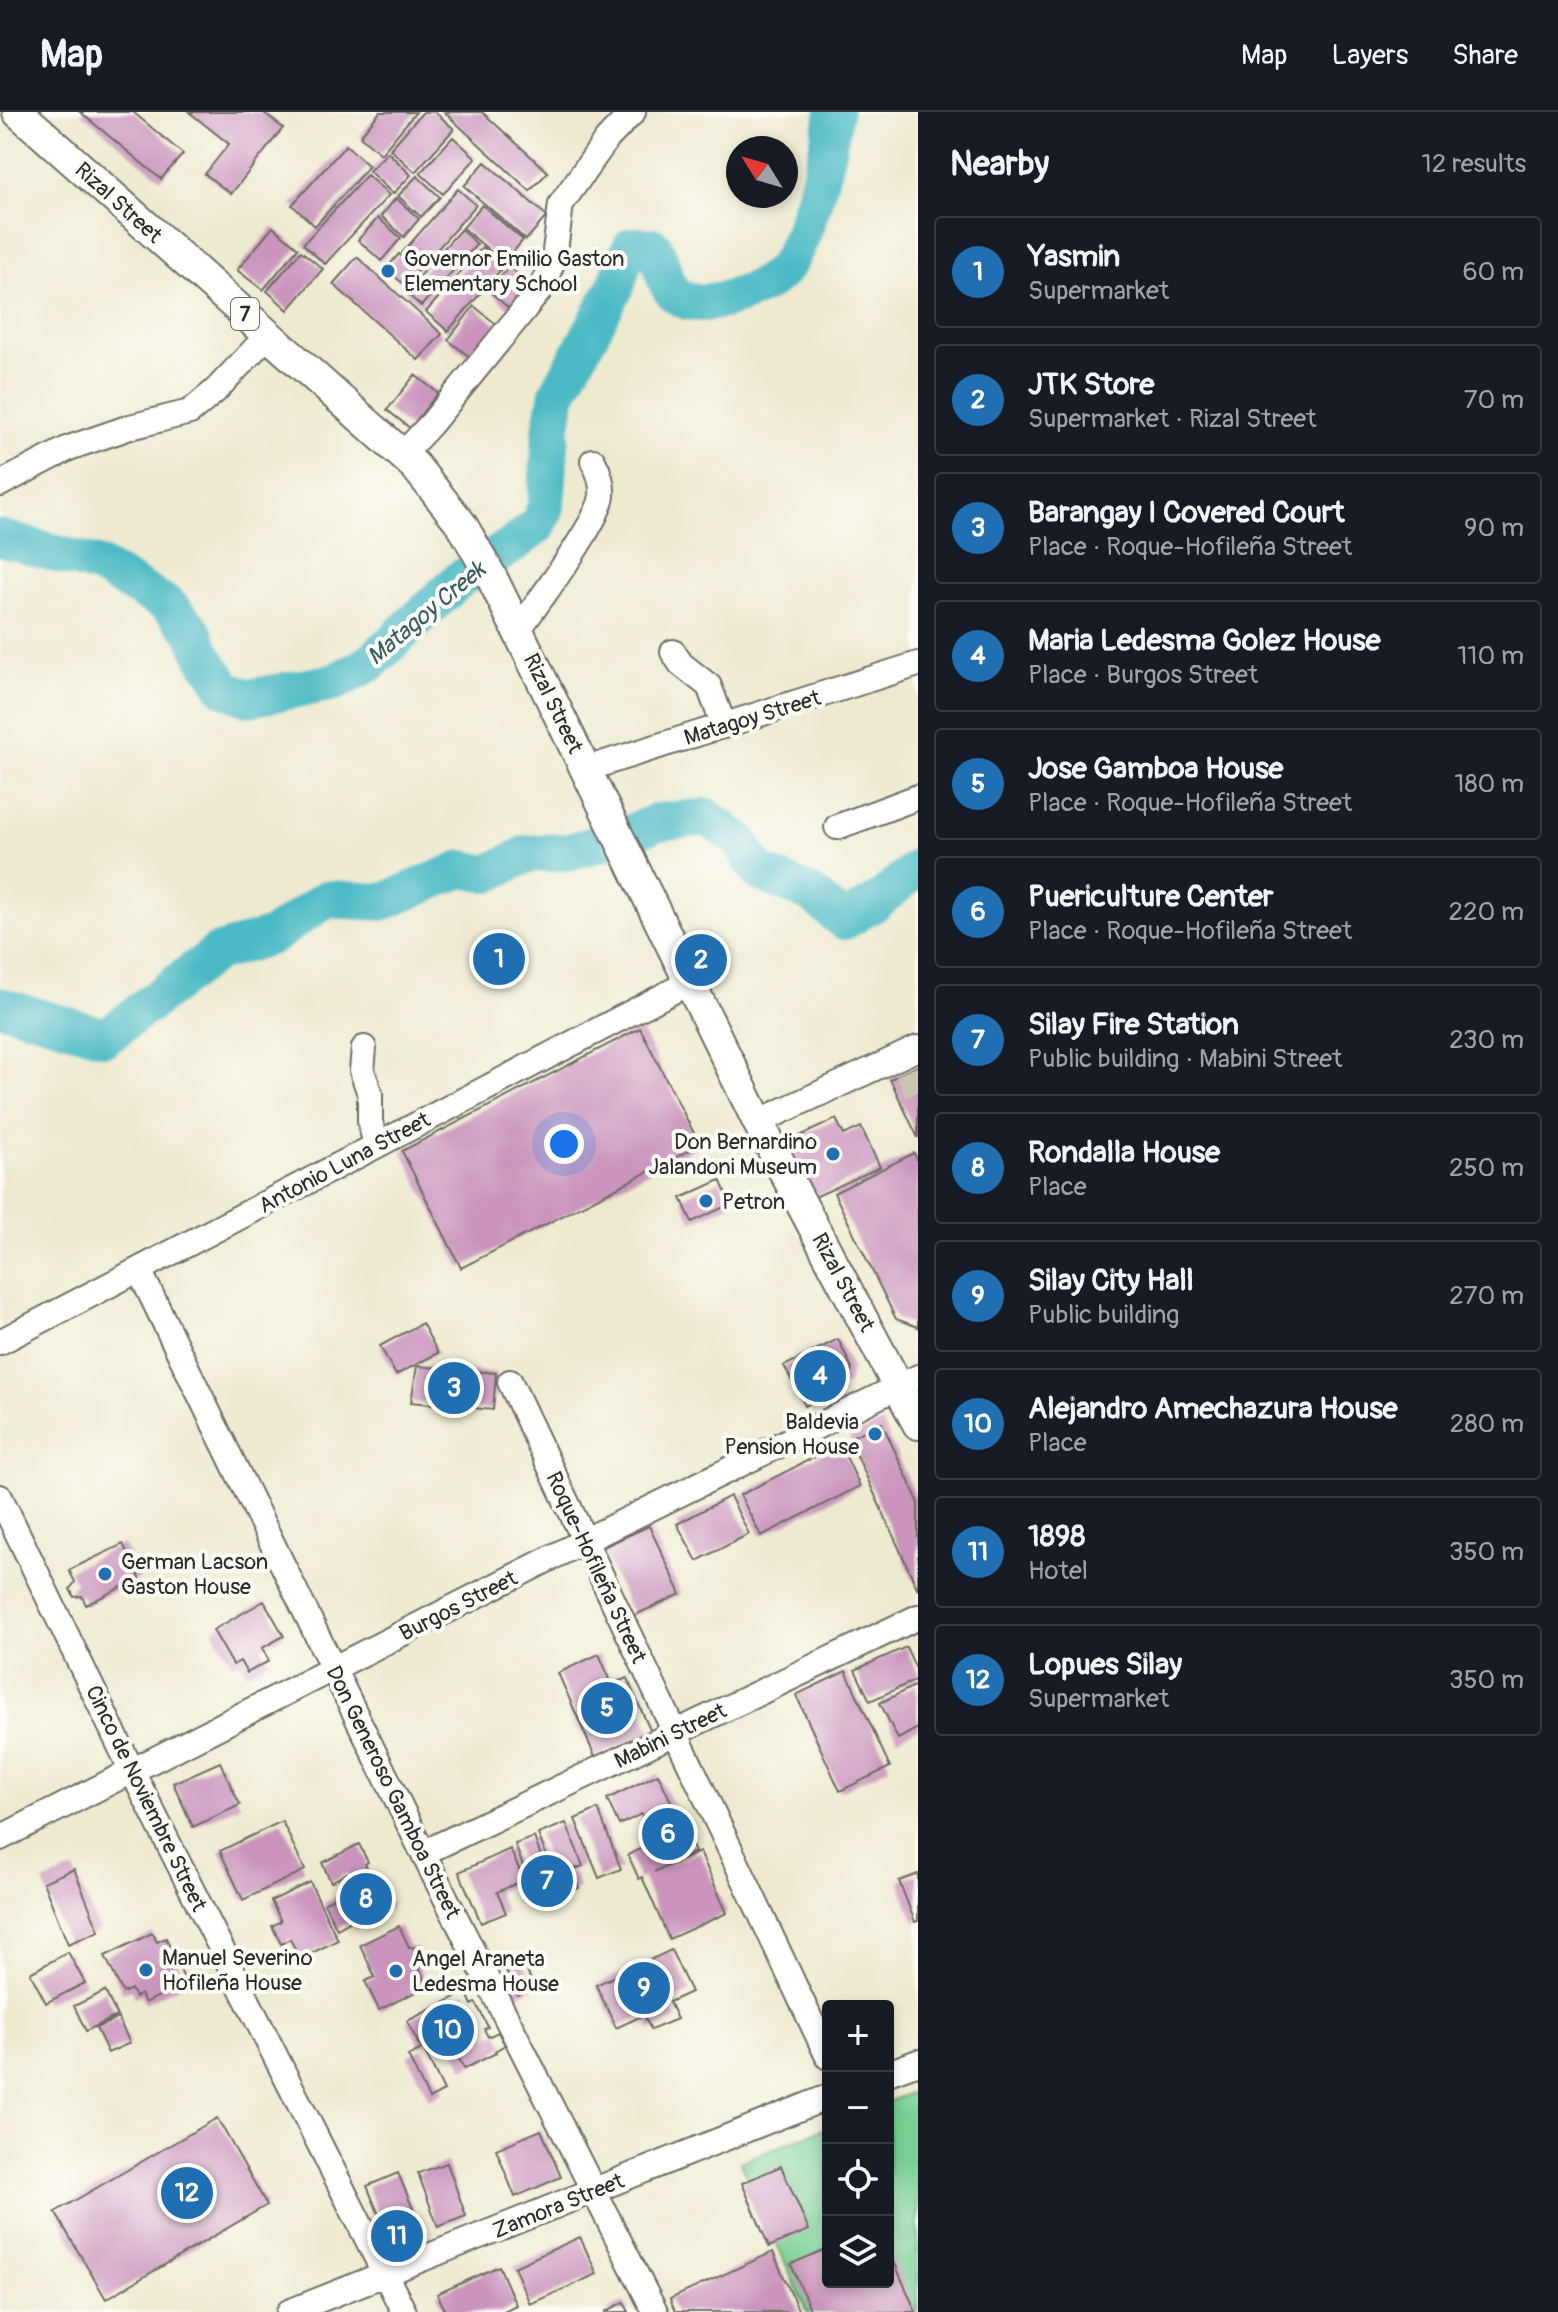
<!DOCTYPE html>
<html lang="en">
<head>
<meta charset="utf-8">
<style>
	:root { --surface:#171b24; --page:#242831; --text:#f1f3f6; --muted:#9ea1a6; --line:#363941; --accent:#1f6fb2 }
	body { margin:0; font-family:Pangolin,sans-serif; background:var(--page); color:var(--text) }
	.controls { position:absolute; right:24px; bottom:24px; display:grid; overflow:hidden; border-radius:8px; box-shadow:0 4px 12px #0003 }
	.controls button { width:72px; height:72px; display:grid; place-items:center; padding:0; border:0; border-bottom:2px solid var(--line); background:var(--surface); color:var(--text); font:40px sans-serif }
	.compass { position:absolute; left:726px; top:24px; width:72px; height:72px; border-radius:50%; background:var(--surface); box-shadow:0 4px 12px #0003; rotate:307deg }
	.you { position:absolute; left:564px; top:1032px; width:28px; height:28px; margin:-20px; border:6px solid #fff; border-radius:50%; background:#1a73e8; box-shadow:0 0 0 12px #1a73e833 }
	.badge { display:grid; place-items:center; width:52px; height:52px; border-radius:50%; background:var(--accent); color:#fff; font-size:26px; font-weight:700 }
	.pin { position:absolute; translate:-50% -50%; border:4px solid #fff; box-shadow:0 2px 8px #0006 }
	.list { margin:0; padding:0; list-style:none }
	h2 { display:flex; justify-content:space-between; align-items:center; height:104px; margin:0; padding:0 32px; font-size:34px }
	h2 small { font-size:26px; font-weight:400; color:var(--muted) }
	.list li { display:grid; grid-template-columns:52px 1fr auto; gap:24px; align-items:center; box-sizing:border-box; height:112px; margin:0 16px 16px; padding:0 16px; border:2px solid var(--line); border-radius:8px }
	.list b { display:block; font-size:30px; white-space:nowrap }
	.list p { margin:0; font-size:26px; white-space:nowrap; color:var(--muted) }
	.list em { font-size:26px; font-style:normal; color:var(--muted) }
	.icon { flex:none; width:44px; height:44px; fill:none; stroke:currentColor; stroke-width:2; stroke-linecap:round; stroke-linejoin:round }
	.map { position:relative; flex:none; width:918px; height:2200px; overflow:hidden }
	header { display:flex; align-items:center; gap:48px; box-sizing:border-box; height:112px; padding:0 40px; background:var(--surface); border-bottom:2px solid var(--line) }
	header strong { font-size:38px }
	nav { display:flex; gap:44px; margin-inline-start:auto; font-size:28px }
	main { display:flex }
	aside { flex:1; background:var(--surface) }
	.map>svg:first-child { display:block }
	.green { fill:#77cf94; stroke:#517d60; stroke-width:2 }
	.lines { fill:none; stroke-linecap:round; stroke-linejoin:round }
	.river { stroke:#4cbac5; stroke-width:38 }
	.building { fill:#ca94bc }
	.minor-tunnel { stroke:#c7c4af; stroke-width:24; stroke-dasharray:24 12; stroke-linecap:butt }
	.minor-casing { stroke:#6f6e65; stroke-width:28 }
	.major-casing { stroke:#6f6e65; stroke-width:34 }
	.minor { stroke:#fff; stroke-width:24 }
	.major { stroke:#fff; stroke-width:30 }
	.poi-dot { fill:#1f6fb2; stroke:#fdfcf7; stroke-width:3 }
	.labels { text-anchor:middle; stroke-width:8; stroke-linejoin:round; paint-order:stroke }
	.shield { fill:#fdfcf7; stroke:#6a6a68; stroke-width:2 }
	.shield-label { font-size:20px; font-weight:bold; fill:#2b2b2b }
	.street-label { font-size:22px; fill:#2b2b2b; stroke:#fdfcf7 }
	.poi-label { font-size:22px; fill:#2b2b2b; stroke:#fdfcf7; text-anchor:start }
	.water-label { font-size:24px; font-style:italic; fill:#375d61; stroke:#fdfcf7 }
</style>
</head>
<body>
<header>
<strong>Map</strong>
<nav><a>Map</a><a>Layers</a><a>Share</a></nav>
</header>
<main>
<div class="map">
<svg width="918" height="2200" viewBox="0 0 918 2200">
	<rect width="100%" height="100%" fill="#fdfcf7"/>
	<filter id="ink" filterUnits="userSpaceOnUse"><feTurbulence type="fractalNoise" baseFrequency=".0125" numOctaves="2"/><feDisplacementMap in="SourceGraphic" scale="16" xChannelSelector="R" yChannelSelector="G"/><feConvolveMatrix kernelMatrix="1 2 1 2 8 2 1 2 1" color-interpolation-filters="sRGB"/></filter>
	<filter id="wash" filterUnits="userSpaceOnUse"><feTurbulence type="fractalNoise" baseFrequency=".006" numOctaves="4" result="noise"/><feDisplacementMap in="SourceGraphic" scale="32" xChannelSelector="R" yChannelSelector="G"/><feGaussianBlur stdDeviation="1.8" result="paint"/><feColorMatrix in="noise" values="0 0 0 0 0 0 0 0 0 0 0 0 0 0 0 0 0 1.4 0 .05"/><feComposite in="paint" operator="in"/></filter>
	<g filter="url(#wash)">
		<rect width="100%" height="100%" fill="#eeead0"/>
		<path class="green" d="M 918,1978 L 918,2200 L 807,2200 L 741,2050 L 828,2015 L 828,2170 L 888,2170 L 888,1990 Z"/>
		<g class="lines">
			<path class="river" d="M 0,426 L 97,453 L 168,493 L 193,519 L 203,543 L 225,576 L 248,586 L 335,570 L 370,551 L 460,467 L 511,434 L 538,413 L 546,395 L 551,318 L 558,281 L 616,174 L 623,151 L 632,134 L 653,134 C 664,149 661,170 676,183 C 690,194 708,191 723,188 C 741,184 765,174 779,162 C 805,138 829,36 834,0
				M 0,894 L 106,925 L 216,841 L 272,824 L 326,787 L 383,790 L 462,757 L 488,762 L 527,742 L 568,740 L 619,726 L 657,710 L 707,705 L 740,729 L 759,760 L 811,782 L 844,809 L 878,789 L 918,755"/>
		</g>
		<g id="blocks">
			<path class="building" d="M 80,0 L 133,0 L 183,42 L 161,67 Z
				M 189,0 L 263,0 L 283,16 L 231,82 L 205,62 L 229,32 Z
				M 380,0 L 416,0 L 381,42 L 360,24 Z
				M 423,0 L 435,0 L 454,17 L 415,60 L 390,37 Z
				M 444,0 L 482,0 L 548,60 L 530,79 Z
				M 453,25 L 476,46 L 443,82 L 420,61 Z
				M 346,33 L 369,54 L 315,114 L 292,93 Z
				M 388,40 L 411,63 L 393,82 L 369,59 Z
				M 485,50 L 547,104 L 526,128 L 464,74 Z
				M 367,63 L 389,83 L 325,152 L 303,132 Z
				M 417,64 L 440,85 L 421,105 L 398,84 Z
				M 458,77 L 476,93 L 420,157 L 402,141 Z
				M 396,86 L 419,107 L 404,125 L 381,104 Z
				M 482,93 L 523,128 L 504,151 L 463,116 Z
				M 378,106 L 401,126 L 381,149 L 358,128 Z
				M 273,115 L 298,136 L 263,178 L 237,158 Z
				M 461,117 L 477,132 L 421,194 L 405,180 Z
				M 482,135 L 504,154 L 448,219 L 426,200 Z
				M 301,139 L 323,157 L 288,198 L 267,179 Z
				M 399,142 L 418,158 L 405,173 L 386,157 Z
				M 357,145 L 442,222 L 418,248 L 333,172 Z
				M 509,155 L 531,174 L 511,198 L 488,178 Z
				M 474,194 L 497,213 L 471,246 L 448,228 Z
				M 415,263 L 438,281 L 410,316 L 387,298 Z
				M 640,916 L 700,1033 L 461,1156 L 402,1039 Z
				M 918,954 L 918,1026 L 890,967 Z
				M 836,1007 L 844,1023 L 861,1015 L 880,1055 L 813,1086 L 787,1030 Z
				M 914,1041 L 918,1049 L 918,1215 L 896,1207 L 834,1081 Z
				M 720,1068 L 731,1092 L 692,1110 L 681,1086 Z
				M 422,1211 L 438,1241 L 396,1263 L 380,1234 Z
				M 838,1227 L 852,1256 L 848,1271 L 805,1294 L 784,1254 Z
				M 417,1254 L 496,1261 L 493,1298 L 411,1290 Z
				M 882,1311 L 918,1389 L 918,1478 L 849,1326 Z
				M 840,1332 L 860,1374 L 761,1424 L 740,1383 Z
				M 730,1384 L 749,1422 L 697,1449 L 677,1412 Z
				M 649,1414 L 681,1482 L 633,1504 L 601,1436 Z
				M 123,1432 L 140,1466 L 86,1493 L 82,1484 L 74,1485 L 70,1477 L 75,1470 L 69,1458 Z
				M 264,1489 L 284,1524 L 262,1536 L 269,1549 L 247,1561 L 240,1549 L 233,1553 L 213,1518 Z
				M 906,1535 L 918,1561 L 918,1567 L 870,1589 L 855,1558 Z
				M 599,1542 L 612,1572 L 627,1566 L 651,1620 L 595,1645 L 558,1561 Z
				M 846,1559 L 890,1655 L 840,1679 L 796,1583 Z
				M 916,1573 L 918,1616 L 898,1627 L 880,1591 Z
				M 220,1650 L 240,1693 L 193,1715 L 173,1671 Z
				M 658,1662 L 695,1740 L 654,1760 L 700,1740 L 727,1801 L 669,1827 L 642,1765 L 639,1767 L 628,1743 L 654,1730 L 641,1702 L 619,1713 L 607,1687 Z
				M 598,1697 L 621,1757 L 599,1766 L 575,1707 Z
				M 282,1709 L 305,1758 L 243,1788 L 220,1739 Z
				M 566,1711 L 583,1754 L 555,1765 L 538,1722 Z
				M 534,1725 L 543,1750 L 524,1757 L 515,1732 Z
				M 359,1732 L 368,1750 L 365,1752 L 368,1757 L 350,1767 L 347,1761 L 331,1770 L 322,1751 Z
				M 510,1737 L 524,1768 L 497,1780 L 506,1801 L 481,1811 L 459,1760 Z
				M 74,1757 L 99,1819 L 68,1832 L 43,1770 Z
				M 573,1760 L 579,1776 L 544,1789 L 538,1774 Z
				M 376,1762 L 392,1794 L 355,1812 L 353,1808 L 337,1817 L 324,1791 Z
				M 918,1762 L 918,1809 L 915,1810 L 899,1769 Z
				M 310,1770 L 338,1828 L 300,1847 L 290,1827 L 281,1832 L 272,1814 L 281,1809 L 271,1789 Z
				M 399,1814 L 409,1835 L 417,1836 L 422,1846 L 417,1852 L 428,1874 L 379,1898 L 365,1869 L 375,1865 L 360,1833 Z
				M 152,1821 L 157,1830 L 166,1826 L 186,1871 L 145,1891 L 141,1882 L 135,1885 L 131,1877 L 123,1881 L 105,1844 Z
				M 671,1838 L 691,1880 L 669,1890 L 677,1907 L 651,1918 L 644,1903 L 616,1916 L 596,1873 Z
				M 68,1840 L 85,1871 L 46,1891 L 30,1861 Z
				M 523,1849 L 534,1876 L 517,1883 L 505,1857 Z
				M 105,1879 L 117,1904 L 86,1919 L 74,1894 Z
				M 466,1880 L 472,1893 L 476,1891 L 488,1915 L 484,1917 L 488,1925 L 498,1920 L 505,1933 L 495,1939 L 496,1941 L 464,1957 L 447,1921 L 420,1935 L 407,1909 Z
				M 118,1906 L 130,1931 L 108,1941 L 96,1916 Z
				M 423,1936 L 444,1979 L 429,1987 L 408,1944 Z
				M 217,2006 L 267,2093 L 106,2187 L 55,2100 Z
				M 541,2018 L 561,2065 L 515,2085 L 496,2037 Z
				M 447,2051 L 466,2104 L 438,2115 L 418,2061 Z
				M 781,2054 L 809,2118 L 769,2135 L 742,2071 Z
				M 398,2061 L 422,2118 L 391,2132 L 367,2074 Z
				M 580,2125 L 597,2162 L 530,2192 L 514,2155 Z
				M 828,2136 L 828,2170 L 888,2170 L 888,2136 L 916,2200 L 811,2200 L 791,2152 Z
				M 773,2140 L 799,2200 L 675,2200 L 670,2187 Z
				M 499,2154 L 516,2193 L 502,2200 L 446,2200 L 437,2182 Z
				M 624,2190 L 629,2200 L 605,2200 Z"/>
		</g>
	</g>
	<g filter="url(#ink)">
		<use href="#blocks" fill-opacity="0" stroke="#6f6e65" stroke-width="2"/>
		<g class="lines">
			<path class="minor-tunnel" d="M 907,959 L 918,984"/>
			<defs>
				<path id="minor" d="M 401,344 L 431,312 L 540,178 L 554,147 L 561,92 L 607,27 L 633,0
					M 0,372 L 69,336 L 130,315 L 190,300 L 215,279 L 268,223
					M 519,517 C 536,493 599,410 602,384 C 603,373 599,359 593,349
					M 673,540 L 681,552 L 709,574 L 724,614
					M 586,657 L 918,552
					M 837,715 L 918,685
					M 364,936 L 362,959 L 370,982 L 370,1009 L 376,1034
					M 758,1010 L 918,936
					M 139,1158 L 423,1741 L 655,2200
					M 0,1230 L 688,871
					M 510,1270 L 828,1945
					M 0,1385 L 132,1659 L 404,2200
					M 0,1726 L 584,1429 L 918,1265
					M 423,1741 L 918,1505
					M 888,1961 L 918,1950
					M 289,2200 L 828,1985"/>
				<path id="major" d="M 18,0 L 415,354 L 462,413 L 492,466 L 758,1010 L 918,1312"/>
			</defs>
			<use href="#minor" class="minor-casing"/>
			<use href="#major" class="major-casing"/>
			<use href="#minor" class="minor"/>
			<use href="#major" class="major"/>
		</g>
	</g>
	<g class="poi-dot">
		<circle cx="388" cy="159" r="8"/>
		<circle cx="833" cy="1042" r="8"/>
		<circle cx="706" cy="1089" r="8"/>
		<circle cx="875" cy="1322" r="8"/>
		<circle cx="105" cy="1462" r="8"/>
		<circle cx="146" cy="1858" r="8"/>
		<circle cx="396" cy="1859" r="8"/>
	</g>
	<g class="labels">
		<rect class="shield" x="231" y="186" width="28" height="32" rx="6"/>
		<g class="shield-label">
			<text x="245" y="209">7</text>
		</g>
		<g class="street-label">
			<text transform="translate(119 90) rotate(42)" y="8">Rizal Street</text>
			<text transform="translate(554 591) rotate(64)" y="8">Rizal Street</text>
			<text transform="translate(752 605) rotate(-17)" y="8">Matagoy Street</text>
			<text transform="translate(344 1050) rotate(-28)" y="8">Antonio Luna Street</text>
			<text transform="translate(844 1170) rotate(62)" y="8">Rizal Street</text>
			<text transform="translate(597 1455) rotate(65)" y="8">Roque-Hofileña Street</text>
			<text transform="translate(458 1493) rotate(-27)" y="8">Burgos Street</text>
			<text transform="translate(670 1623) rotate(-26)" y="8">Mabini Street</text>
			<text transform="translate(394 1680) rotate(64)" y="8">Don Generoso Gamboa Street</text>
			<text transform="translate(147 1686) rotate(64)" y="8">Cinco de Noviembre Street</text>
			<text transform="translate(558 2093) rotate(-22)" y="8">Zamora Street</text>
		</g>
		<g class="poi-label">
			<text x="404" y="154">Governor Emilio Gaston<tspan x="404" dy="25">Elementary School</tspan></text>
			<text x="817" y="1037" text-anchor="end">Don Bernardino<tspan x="817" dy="25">Jalandoni Museum</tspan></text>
			<text x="722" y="1097">Petron</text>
			<text x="859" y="1317" text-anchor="end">Baldevia<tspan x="859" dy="25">Pension House</tspan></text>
			<text x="121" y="1457">German Lacson<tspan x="121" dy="25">Gaston House</tspan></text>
			<text x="162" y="1853">Manuel Severino<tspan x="162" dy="25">Hofileña House</tspan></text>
			<text x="412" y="1854">Angel Araneta<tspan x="412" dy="25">Ledesma House</tspan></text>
		</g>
		<g class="water-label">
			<text transform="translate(426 501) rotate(-40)" y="8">Matagoy Creek</text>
		</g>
	</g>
</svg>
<div class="controls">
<button>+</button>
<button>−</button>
<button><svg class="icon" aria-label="locate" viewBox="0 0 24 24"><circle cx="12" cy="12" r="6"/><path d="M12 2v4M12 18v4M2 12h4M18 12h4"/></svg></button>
<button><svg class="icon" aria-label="layers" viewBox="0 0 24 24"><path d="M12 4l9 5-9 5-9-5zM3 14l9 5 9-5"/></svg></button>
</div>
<svg class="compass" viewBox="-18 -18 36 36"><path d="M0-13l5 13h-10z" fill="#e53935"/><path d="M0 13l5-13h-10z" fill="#9ea1a6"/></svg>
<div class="you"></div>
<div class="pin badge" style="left:499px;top:847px">1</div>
<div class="pin badge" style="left:701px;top:848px">2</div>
<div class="pin badge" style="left:454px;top:1276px">3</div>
<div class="pin badge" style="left:820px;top:1264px">4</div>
<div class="pin badge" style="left:607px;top:1596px">5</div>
<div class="pin badge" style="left:668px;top:1722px">6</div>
<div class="pin badge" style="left:547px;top:1769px">7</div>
<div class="pin badge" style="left:366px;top:1787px">8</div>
<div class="pin badge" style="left:644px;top:1876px">9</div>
<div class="pin badge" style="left:448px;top:1918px">10</div>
<div class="pin badge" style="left:397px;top:2124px">11</div>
<div class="pin badge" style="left:187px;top:2081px">12</div>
</div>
<aside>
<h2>Nearby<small>12 results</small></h2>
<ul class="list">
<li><span class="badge">1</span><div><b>Yasmin</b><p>Supermarket</p></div><em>60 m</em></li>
<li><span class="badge">2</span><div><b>JTK Store</b><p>Supermarket · Rizal Street</p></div><em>70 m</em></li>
<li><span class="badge">3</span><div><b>Barangay I Covered Court</b><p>Place · Roque-Hofileña Street</p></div><em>90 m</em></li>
<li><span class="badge">4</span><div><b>Maria Ledesma Golez House</b><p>Place · Burgos Street</p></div><em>110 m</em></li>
<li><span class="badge">5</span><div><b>Jose Gamboa House</b><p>Place · Roque-Hofileña Street</p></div><em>180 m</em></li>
<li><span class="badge">6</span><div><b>Puericulture Center</b><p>Place · Roque-Hofileña Street</p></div><em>220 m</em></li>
<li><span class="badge">7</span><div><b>Silay Fire Station</b><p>Public building · Mabini Street</p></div><em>230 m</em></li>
<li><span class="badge">8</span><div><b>Rondalla House</b><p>Place</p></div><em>250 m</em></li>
<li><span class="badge">9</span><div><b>Silay City Hall</b><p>Public building</p></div><em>270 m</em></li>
<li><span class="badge">10</span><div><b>Alejandro Amechazura House</b><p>Place</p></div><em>280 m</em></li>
<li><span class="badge">11</span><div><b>1898</b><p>Hotel</p></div><em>350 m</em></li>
<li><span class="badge">12</span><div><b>Lopues Silay</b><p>Supermarket</p></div><em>350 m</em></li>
</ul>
</aside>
</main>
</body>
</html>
